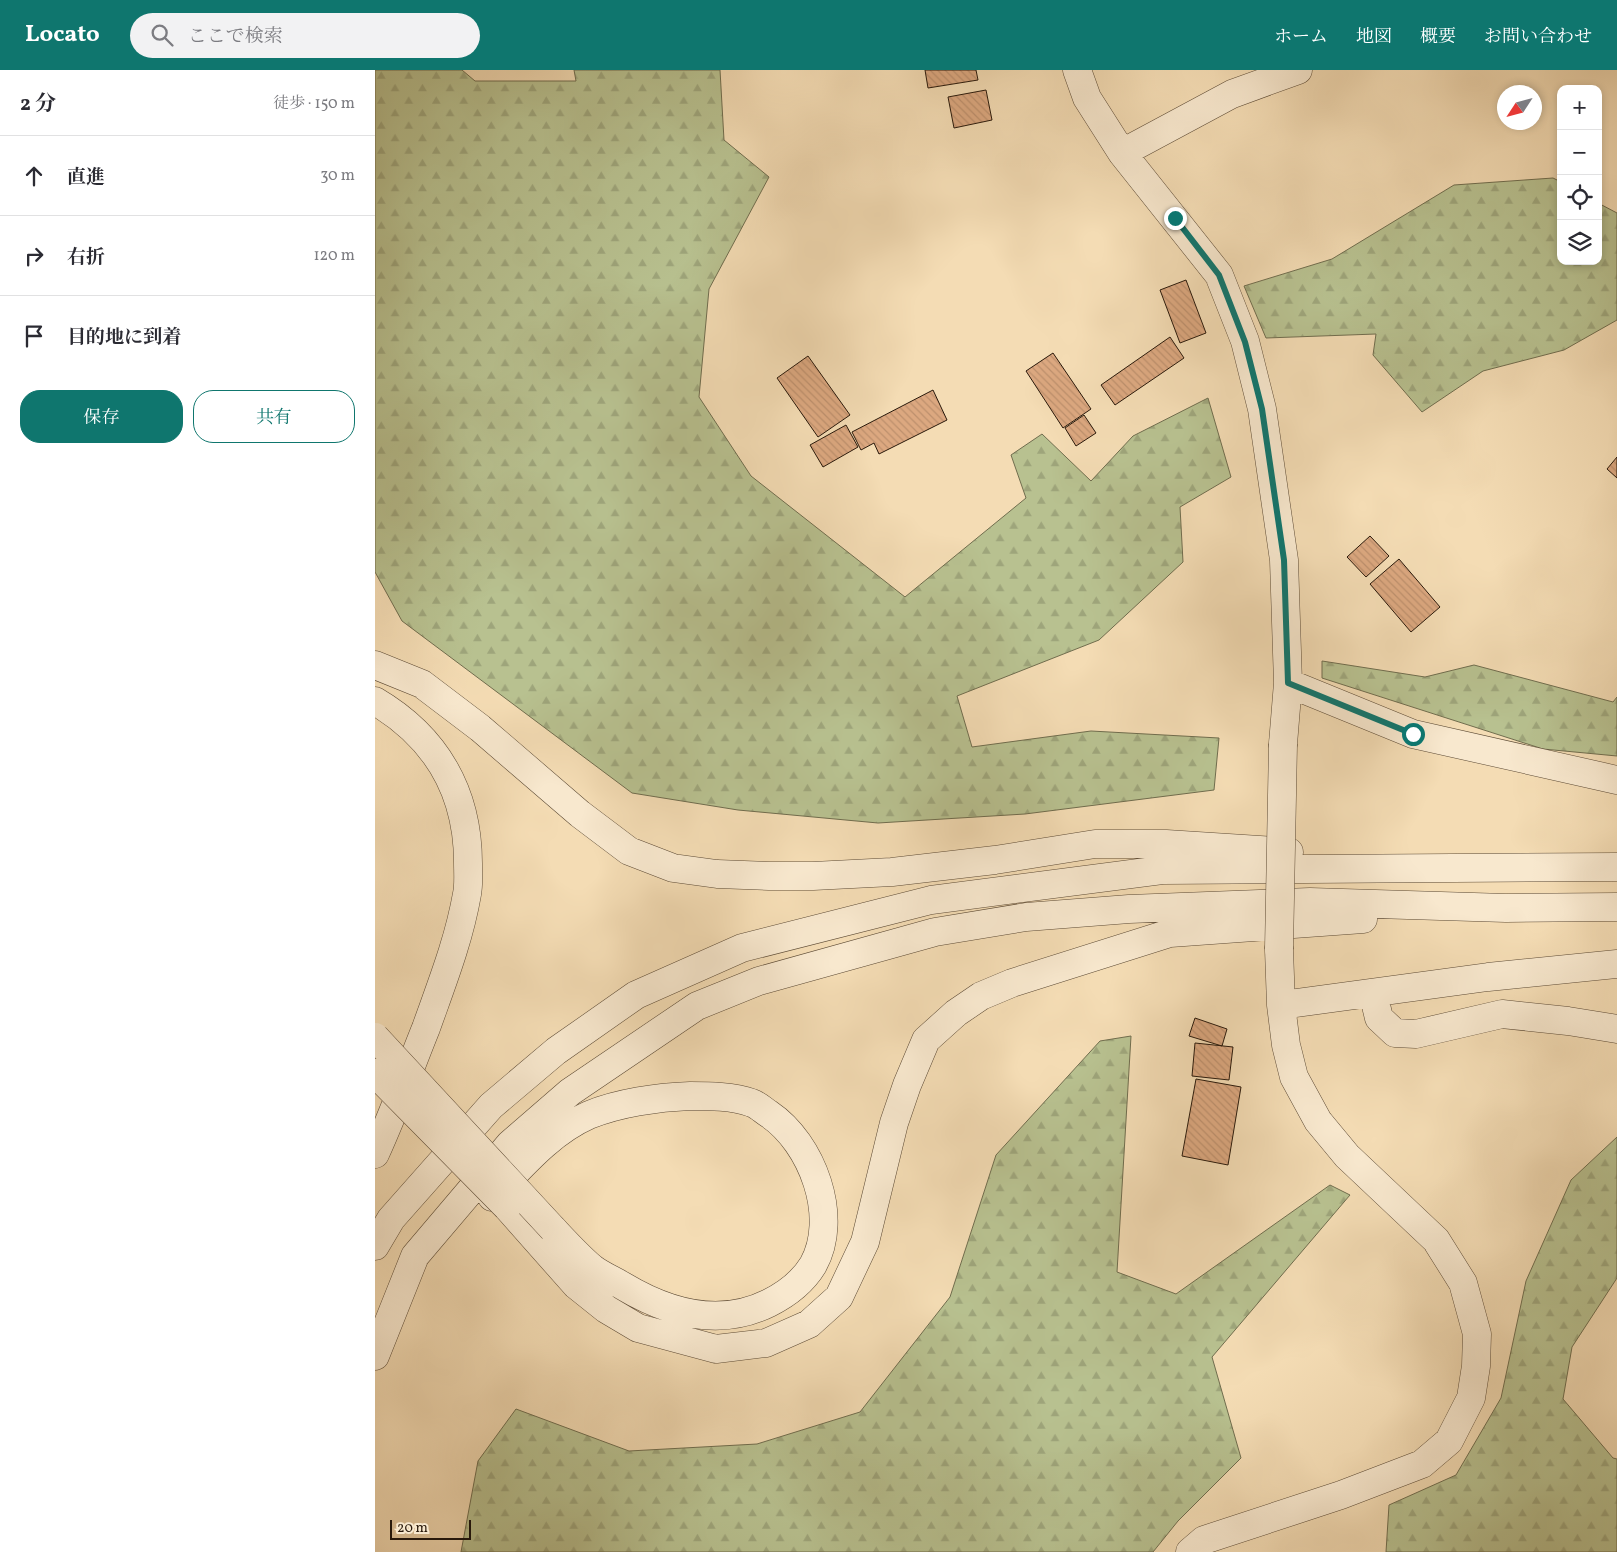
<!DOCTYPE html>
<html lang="ja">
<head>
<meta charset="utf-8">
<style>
	:root { --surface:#fff; --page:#f2f2f3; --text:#2b2b33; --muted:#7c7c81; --line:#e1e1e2; --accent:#0f766e }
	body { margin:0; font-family:Vollkorn,"Noto Serif JP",serif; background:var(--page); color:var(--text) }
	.controls { position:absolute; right:15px; top:15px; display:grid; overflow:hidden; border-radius:10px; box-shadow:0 2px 8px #0003 }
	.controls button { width:45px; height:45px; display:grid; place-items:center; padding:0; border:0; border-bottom:1px solid var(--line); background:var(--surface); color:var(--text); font:25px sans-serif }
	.compass { position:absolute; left:1122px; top:15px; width:45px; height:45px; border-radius:50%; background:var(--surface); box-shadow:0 2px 8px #0003; rotate:234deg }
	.scale { position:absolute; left:15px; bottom:12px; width:81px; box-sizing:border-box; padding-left:5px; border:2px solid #29190b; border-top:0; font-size:14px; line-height:18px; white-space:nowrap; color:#29190b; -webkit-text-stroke:4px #f8e8ce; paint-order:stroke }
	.stop { position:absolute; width:15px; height:15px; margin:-11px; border:4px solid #0f766e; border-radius:50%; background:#fff }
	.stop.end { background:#0f766e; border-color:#fff; box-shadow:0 1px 5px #0008 }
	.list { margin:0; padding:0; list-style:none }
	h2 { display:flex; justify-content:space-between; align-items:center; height:65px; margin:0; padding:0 20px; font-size:21px }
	h2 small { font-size:16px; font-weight:400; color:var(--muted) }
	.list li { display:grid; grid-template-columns:32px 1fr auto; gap:15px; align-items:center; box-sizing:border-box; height:80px; padding:0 20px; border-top:1px solid var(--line) }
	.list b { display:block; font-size:19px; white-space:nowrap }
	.list em { font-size:16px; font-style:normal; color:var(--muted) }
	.actions { display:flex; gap:10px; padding:15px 20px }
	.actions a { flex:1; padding:11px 0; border:1px solid var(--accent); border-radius:20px; text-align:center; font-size:18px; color:var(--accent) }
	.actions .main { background:var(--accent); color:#fff }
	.icon { flex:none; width:28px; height:28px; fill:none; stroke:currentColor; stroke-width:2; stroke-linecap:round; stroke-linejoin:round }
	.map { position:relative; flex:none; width:1242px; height:1482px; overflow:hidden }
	header { display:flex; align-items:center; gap:30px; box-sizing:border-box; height:70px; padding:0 25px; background:var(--accent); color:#fff }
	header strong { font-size:24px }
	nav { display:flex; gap:28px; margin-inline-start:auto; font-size:18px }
	.search { width:350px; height:45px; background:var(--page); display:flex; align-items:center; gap:12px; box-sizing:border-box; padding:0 18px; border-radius:28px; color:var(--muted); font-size:19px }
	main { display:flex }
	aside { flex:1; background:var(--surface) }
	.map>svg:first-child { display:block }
	.forest { fill:url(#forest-firs); stroke:#706d4e }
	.building { fill:url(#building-back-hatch); stroke:#29190b }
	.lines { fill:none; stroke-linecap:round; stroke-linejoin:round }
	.minor-casing { stroke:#5c4a35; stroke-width:29 }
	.minor { stroke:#f8e8ce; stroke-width:28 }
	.minor-bridge-casing { stroke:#5c4a35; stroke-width:29; stroke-linecap:butt }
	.minor-bridge { stroke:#f8e8ce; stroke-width:28 }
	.route { stroke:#0f766e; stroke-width:6 }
</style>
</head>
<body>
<header>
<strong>Locato</strong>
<div class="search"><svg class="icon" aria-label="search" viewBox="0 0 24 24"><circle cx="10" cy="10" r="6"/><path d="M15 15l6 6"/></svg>ここで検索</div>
<nav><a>ホーム</a><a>地図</a><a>概要</a><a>お問い合わせ</a></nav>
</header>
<main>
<aside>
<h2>2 分<small>徒歩 · 150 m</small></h2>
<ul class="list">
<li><svg class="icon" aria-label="ahead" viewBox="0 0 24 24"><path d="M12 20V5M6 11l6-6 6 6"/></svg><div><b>直進</b></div><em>30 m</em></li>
<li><svg class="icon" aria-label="right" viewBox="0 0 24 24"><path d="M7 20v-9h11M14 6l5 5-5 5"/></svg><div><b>右折</b></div><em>120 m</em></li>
<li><svg class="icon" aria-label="arrive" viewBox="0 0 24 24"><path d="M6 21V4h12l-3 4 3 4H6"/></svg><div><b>目的地に到着</b></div></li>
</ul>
<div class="actions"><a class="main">保存</a><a>共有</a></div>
</aside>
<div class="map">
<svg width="1242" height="1482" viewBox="0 0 1242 1482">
	<defs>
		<pattern id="forest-firs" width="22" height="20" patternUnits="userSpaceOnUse" patternTransform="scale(1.25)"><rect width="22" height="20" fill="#b8c190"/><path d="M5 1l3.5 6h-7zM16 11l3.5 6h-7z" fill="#9ea57b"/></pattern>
		<pattern id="building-back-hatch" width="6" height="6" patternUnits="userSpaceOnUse" patternTransform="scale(1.25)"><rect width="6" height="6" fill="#dca880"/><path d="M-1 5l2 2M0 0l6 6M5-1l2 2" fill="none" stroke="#bd906d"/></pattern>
	</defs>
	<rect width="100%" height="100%" fill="#f4dcb4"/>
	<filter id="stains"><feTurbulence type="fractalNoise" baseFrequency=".004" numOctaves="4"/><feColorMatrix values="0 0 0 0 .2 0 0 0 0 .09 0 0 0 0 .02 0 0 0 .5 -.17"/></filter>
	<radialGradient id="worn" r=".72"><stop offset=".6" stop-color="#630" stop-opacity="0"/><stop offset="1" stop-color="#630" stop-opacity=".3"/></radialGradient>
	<path class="forest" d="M 0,0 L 87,0 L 100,11 L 201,11 L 199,0 L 345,0 L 349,70 L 394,107 L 334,219 L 324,327 L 376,406 L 530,527 L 651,428 L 636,385 L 667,364 L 716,411 L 758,366 L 833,328 L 856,407 L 805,437 L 808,492 L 724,570 L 582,626 L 597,677 L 716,661 L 844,668 L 839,720 L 650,744 L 503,753 L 363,740 L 257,723 L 27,551 L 0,502 Z
		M 1178,108 L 1186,112 L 1186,191 L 1223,191 L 1223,133 L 1242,143 L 1242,250 L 1189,280 L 1108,301 L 1047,342 L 998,285 L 1001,264 L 891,268 L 869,216 L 957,189 L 1079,115 Z
		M 947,591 L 1050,607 L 1099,595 L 1238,632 L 1242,627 L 1242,686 L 1168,679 L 947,608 Z
		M 756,966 L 742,1202 L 801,1224 L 955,1115 L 975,1125 L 837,1287 L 866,1388 L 803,1451 L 778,1482 L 86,1482 L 103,1391 L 141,1339 L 254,1381 L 382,1374 L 485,1342 L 575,1227 L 621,1085 L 725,971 Z
		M 1242,1067 L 1242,1208 L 1197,1277 L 1188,1329 L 1238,1388 L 1242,1389 L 1242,1482 L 1011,1482 L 1014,1435 L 1081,1405 L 1126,1328 L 1151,1211 L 1196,1110 Z"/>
	<path class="building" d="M 550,0 L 601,0 L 603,10 L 553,18 Z
		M 611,20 L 617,50 L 579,58 L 573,27 Z
		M 811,210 L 831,263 L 805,273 L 785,220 Z
		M 795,267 L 809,288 L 740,335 L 726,315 Z
		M 678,283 L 716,339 L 688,358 L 651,301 Z
		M 433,286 L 475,345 L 443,367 L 402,308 Z
		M 558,320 L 572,350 L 504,384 L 499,373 L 486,380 L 477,362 Z
		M 709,345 L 721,363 L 701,376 L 690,358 Z
		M 471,355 L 483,377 L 448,397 L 435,375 Z
		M 1242,387 L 1242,408 L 1232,399 Z
		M 995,466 L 1014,486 L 991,507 L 972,487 Z
		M 1024,489 L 1065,537 L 1036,562 L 995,514 Z
		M 820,948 L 852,959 L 847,976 L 814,966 Z
		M 820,973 L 858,977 L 854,1010 L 817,1006 Z
		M 821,1009 L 866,1017 L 853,1095 L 807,1086 Z"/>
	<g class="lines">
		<defs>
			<path id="minor" d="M 702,0 L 712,28 L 747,83 L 844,205 L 870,271 L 887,339 L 909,490 L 913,613 L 908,674
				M 747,83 L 857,24 L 923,0
				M 0,595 L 47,614 L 105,658 L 205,744 L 254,781 L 298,798 L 342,804 L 394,806 L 438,806 L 517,802 L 620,790 L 720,774 L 791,774 L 914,782
				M 913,613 L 1038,664 L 1242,710
				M 0,631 C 61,667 93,722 93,793 C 93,803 94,814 92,824 C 84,870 67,913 51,958 C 34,1000 19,1043 0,1084
				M 998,923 L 1004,948 L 1020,963 L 1041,964 L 1127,944 L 1193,951 L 1242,959
				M 906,935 L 1113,907 L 1242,894
				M 117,1127 C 146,1097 175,1062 214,1045 C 243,1033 283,1027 315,1026 C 334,1026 358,1026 377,1033 C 383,1035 389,1041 394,1044 C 437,1073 465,1147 438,1195 C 427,1213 412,1224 394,1233 C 344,1258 293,1243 248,1216 C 238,1210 226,1205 217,1198 C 203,1186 190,1172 178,1159
				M 132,1137 L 201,1215 L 231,1239 L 263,1258 L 341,1279 L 391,1273 L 434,1254 L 464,1227 L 490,1172 L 519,1053 L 532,1015 L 551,970 L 581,943 L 606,926 L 637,913 L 795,863 L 988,849
				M 0,1176 L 16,1149 L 116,1036 L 181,981 L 261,925 L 367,878 L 556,830 L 787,800 L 1242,797
				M 0,1286 L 40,1186 L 135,1074 L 195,1022 L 322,936 L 384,911 L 560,862 L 651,847 L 754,839 L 935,832 L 1131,838 L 1242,837
				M 815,1482 L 829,1470 L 966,1425 L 1047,1394 L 1074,1371 L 1096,1328 L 1101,1296 L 1102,1264 L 1088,1213 L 1061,1170 L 972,1086 L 943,1051 L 919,1007 L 911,975 L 906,935 L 904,879"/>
		</defs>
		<use href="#minor" class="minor-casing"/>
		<use href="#minor" class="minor"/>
		<defs>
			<path id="minor-bridge" d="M 904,879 L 908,674
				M 0,967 L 178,1159
				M 0,1003 L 132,1137"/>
		</defs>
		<use href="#minor-bridge" class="minor-bridge-casing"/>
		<use href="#minor-bridge" class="minor-bridge"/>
	</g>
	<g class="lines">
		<path class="route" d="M 800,148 L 844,205 L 870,272 L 887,339 L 909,490 L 913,613 L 1038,664"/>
	</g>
	<rect width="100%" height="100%" filter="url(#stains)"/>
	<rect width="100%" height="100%" fill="url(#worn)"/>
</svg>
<div class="controls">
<button>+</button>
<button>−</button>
<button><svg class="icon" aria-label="locate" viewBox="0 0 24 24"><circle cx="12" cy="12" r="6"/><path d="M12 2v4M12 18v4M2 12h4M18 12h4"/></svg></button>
<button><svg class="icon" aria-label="layers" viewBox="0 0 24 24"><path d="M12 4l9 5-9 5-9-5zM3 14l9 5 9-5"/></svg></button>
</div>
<svg class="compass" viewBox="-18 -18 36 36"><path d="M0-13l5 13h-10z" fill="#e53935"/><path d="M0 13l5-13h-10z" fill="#7c7c81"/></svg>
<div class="scale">20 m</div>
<div class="stop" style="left:1038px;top:664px"></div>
<div class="stop end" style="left:800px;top:148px"></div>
</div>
</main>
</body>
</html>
